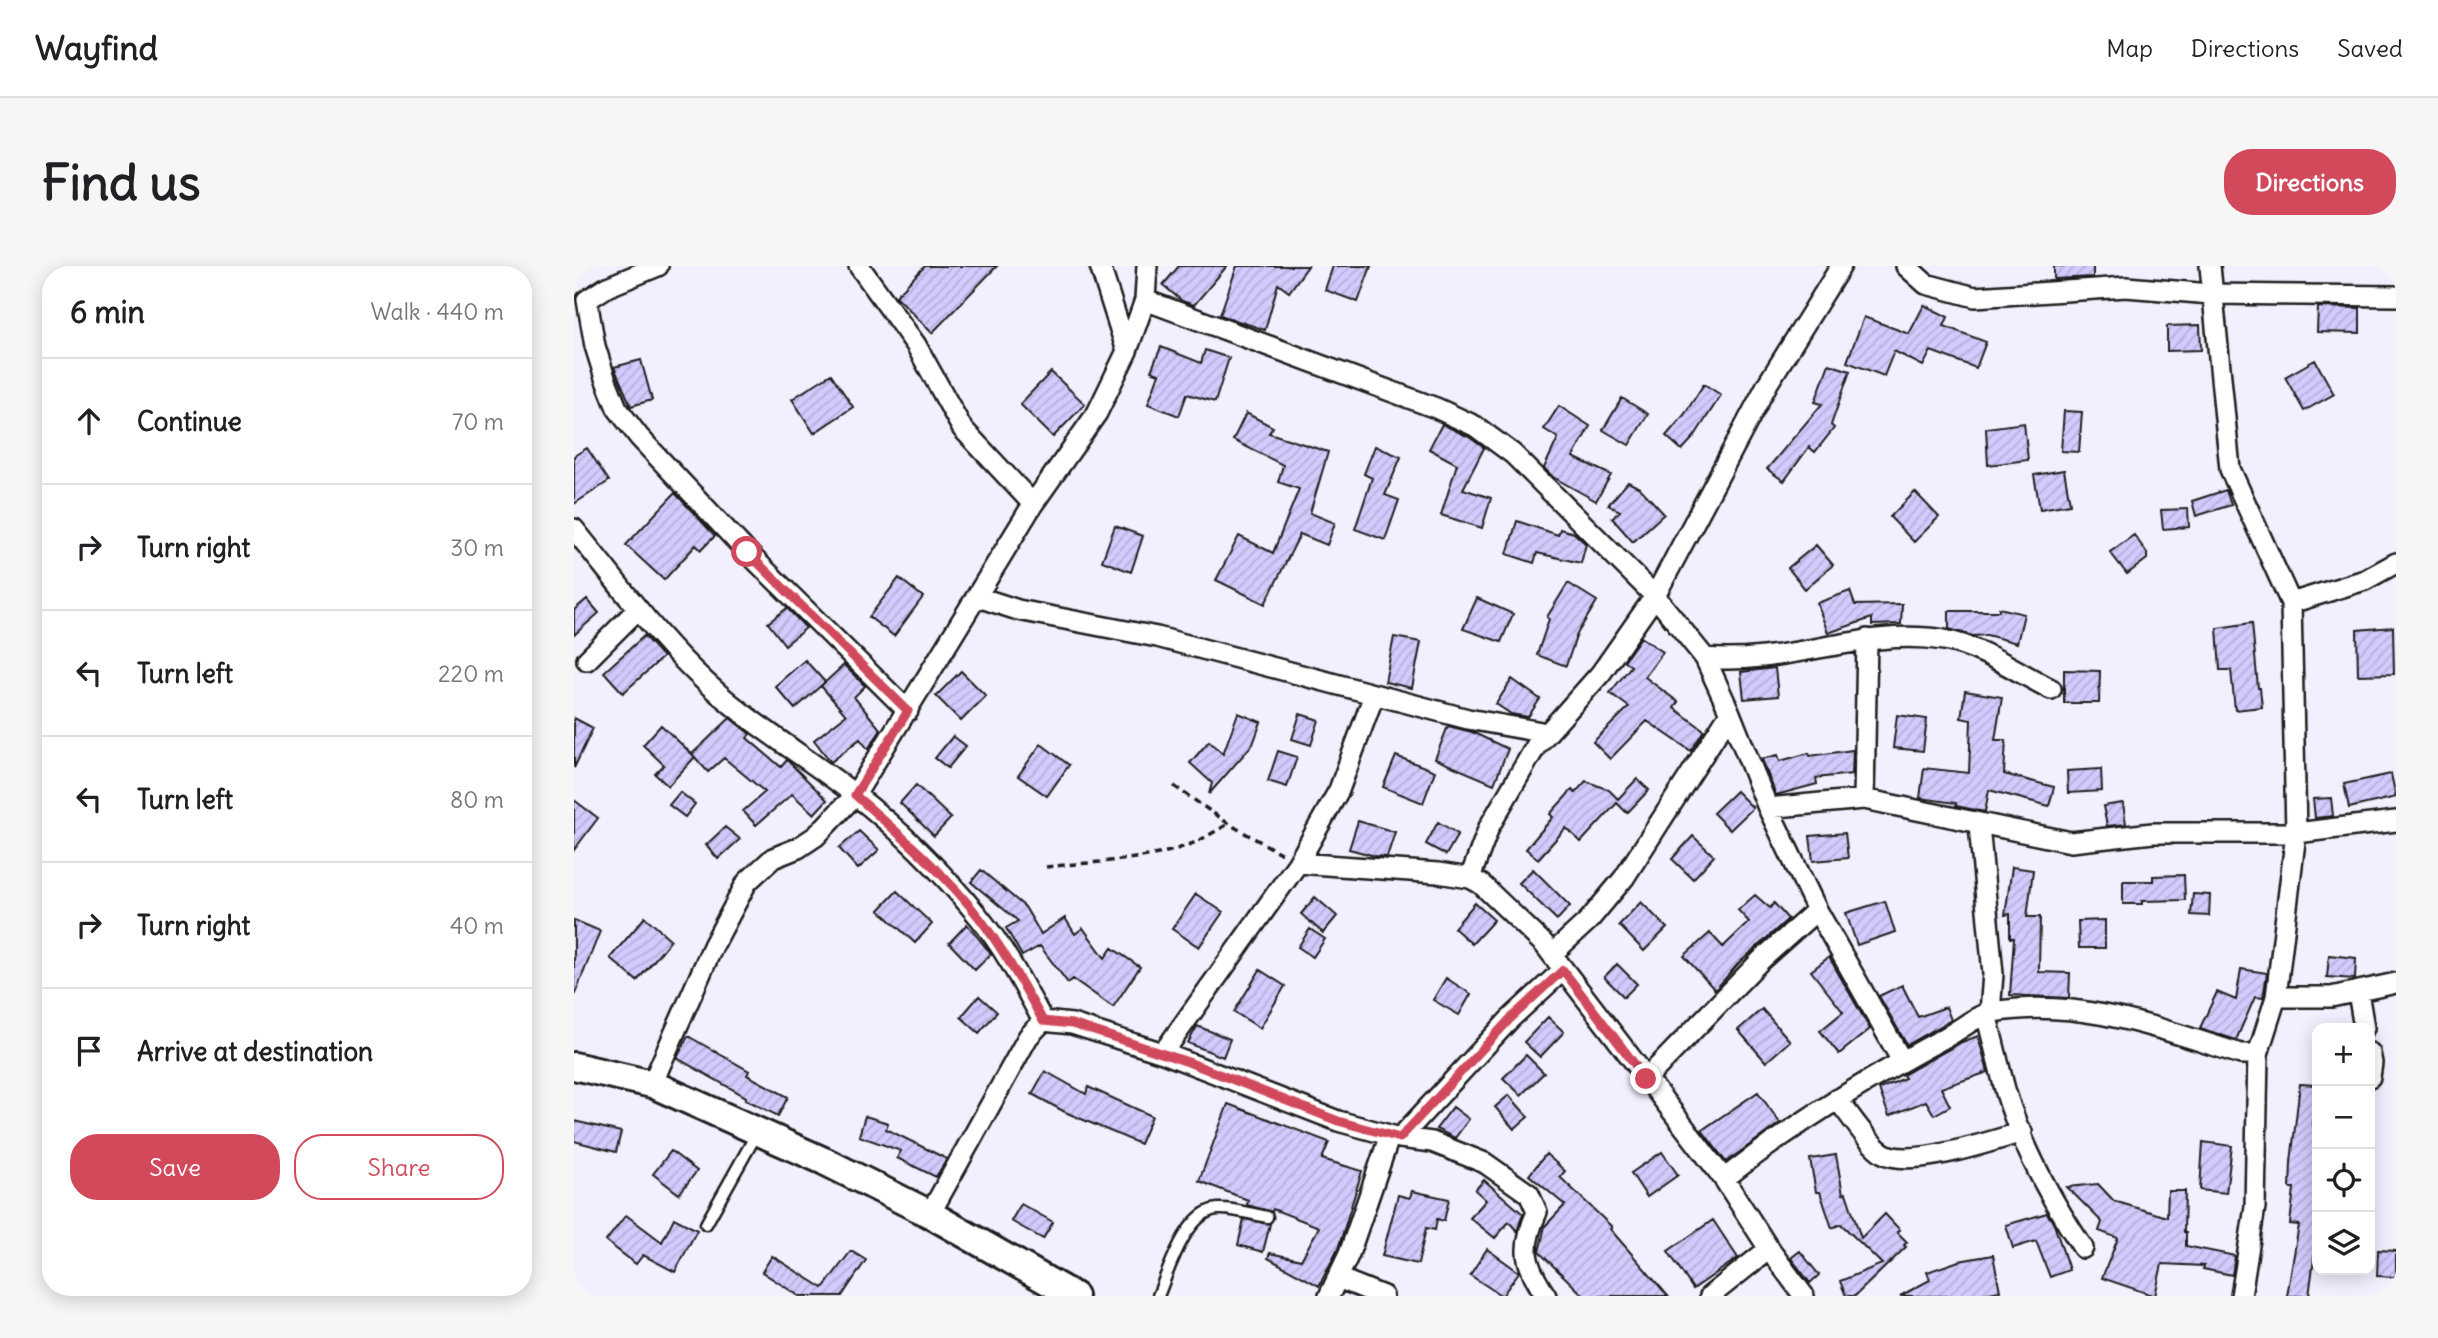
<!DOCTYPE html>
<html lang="en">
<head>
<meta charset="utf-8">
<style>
	:root { --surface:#fff; --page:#f6f6f6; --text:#202124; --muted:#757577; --line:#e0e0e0; --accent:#d1495b }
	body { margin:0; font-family:Delius,sans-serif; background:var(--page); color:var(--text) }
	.controls { position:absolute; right:21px; bottom:21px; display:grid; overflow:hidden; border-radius:14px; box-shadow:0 4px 18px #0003 }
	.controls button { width:63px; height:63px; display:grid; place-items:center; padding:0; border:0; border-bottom:2px solid var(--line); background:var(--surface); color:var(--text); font:35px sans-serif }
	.stop { position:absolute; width:21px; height:21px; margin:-16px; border:5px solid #d1495b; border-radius:50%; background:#fff }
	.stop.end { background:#d1495b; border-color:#fff; box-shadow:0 2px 7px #0008 }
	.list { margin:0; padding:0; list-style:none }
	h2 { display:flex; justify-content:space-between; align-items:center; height:91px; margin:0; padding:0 28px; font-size:30px }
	h2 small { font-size:23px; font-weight:400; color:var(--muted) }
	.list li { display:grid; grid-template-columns:46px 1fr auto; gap:21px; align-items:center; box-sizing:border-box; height:126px; padding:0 28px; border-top:2px solid var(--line) }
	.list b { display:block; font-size:26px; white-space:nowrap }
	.list em { font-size:23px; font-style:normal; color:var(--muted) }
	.actions { display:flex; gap:14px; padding:21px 28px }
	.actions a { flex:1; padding:16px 0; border:2px solid var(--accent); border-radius:28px; text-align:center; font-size:24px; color:var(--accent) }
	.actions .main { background:var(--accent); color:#fff }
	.icon { flex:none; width:38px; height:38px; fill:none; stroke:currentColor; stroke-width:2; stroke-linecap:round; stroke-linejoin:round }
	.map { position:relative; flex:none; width:1822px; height:1030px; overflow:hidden; border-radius:28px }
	header { display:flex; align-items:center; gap:42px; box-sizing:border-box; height:98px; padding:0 35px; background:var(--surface); border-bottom:2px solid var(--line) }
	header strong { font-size:33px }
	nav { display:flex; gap:38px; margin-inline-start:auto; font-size:24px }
	.intro { display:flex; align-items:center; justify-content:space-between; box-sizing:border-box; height:168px; padding:0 42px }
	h1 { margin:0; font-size:49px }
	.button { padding:18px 32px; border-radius:28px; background:var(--accent); color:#fff; font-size:24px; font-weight:700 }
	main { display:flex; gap:42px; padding:0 42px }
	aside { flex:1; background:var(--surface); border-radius:28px; box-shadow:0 4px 18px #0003 }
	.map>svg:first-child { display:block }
	.building { fill:url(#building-hatch); stroke:#1c1c1c; stroke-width:2 }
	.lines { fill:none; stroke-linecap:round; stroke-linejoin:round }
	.service-casing { stroke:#1c1c1c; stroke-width:15 }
	.minor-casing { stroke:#1c1c1c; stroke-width:24 }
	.secondary-casing { stroke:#1c1c1c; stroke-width:32 }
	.path { stroke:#1c1c1c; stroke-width:3.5; stroke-dasharray:7 5; stroke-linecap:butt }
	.service { stroke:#fff; stroke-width:10 }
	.minor { stroke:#fff; stroke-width:19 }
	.secondary { stroke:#fff; stroke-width:26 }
	.route { stroke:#d1495b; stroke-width:9 }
</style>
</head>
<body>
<header>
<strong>Wayfind</strong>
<nav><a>Map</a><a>Directions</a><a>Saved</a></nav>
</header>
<div class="intro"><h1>Find us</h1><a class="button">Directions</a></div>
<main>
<aside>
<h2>6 min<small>Walk · 440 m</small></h2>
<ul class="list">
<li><svg class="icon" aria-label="ahead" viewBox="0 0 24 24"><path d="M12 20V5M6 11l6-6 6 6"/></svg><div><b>Continue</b></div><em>70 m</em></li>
<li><svg class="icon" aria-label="right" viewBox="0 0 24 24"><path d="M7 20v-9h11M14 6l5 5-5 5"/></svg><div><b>Turn right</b></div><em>30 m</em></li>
<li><svg class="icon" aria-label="left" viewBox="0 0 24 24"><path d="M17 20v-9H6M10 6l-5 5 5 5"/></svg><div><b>Turn left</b></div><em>220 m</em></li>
<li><svg class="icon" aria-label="left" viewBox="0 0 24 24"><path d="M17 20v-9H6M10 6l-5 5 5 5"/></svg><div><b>Turn left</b></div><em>80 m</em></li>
<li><svg class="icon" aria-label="right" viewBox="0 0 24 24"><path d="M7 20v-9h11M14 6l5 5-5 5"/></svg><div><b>Turn right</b></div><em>40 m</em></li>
<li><svg class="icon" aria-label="arrive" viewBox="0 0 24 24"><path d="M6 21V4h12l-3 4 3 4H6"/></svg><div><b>Arrive at destination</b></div></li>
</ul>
<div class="actions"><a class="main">Save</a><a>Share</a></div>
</aside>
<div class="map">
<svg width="1822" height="1030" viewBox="0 0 1822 1030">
	<defs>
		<pattern id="building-hatch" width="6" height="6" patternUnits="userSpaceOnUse" patternTransform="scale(1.75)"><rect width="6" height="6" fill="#d3cafd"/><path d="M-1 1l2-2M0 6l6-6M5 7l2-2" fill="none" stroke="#b5add8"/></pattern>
	</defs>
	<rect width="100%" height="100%" fill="#f2effe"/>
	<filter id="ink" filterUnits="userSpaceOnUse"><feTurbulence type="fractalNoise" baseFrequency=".0143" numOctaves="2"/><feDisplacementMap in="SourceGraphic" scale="14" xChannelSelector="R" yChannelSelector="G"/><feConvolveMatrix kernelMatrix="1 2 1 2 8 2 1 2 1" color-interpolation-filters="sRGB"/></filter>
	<g filter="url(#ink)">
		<path class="building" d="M 351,0 L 423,0 L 358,67 L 322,30 Z
			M 605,0 L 653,0 L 620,39 L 608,35 L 589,19 Z
			M 663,0 L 734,0 L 715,26 L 704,18 L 691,64 L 646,49 Z
			M 759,0 L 797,0 L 784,36 L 751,24 Z
			M 1480,0 L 1519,0 L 1519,11 L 1480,13 Z
			M 1350,39 L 1374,51 L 1370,60 L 1412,76 L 1402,102 L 1357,85 L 1349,100 L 1320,85 L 1310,110 L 1273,96 L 1290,51 L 1335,68 Z
			M 1744,41 L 1786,42 L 1786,67 L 1743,66 Z
			M 1626,59 L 1627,84 L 1593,85 L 1593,60 Z
			M 587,81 L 627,97 L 631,84 L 655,92 L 641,136 L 613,128 L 605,150 L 574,138 L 585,108 L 577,105 Z
			M 67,94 L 78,134 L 57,140 L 40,101 Z
			M 1741,94 L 1760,128 L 1730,145 L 1711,111 Z
			M 1255,98 L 1276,105 L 1257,159 L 1260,162 L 1241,186 L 1235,181 L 1210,215 L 1193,203 L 1248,138 L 1241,136 Z
			M 477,106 L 511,138 L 479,171 L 446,138 Z
			M 257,108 L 279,141 L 240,167 L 218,133 Z
			M 1130,118 L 1147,129 L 1120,171 L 1108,184 L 1092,170 L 1110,149 Z
			M 1048,132 L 1074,148 L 1055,179 L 1029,164 Z
			M 985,140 L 1016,160 L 999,191 L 1037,209 L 1022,235 L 979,211 L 970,202 L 984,172 L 970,163 Z
			M 1490,145 L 1508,146 L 1505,186 L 1487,185 Z
			M 672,147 L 699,161 L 695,167 L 754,186 L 736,247 L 761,257 L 753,279 L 726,268 L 691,338 L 642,314 L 665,270 L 699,287 L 725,223 L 704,216 L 709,199 L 659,174 Z
			M 1450,157 L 1454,194 L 1414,199 L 1412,162 Z
			M 868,158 L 895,171 L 910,182 L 889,223 L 917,232 L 908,262 L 867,249 L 883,198 L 855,183 Z
			M 801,180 L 827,191 L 811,229 L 825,234 L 811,274 L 781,263 L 798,212 L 790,208 Z
			M 13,182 L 35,215 L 0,238 L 0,190 Z
			M 1490,204 L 1496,238 L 1466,243 L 1460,209 Z
			M 1054,216 L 1066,222 L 1090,248 L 1059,276 L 1038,252 L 1046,245 L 1034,239 Z
			M 1652,224 L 1657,239 L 1622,250 L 1618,235 Z
			M 1341,226 L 1365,251 L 1340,276 L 1316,251 Z
			M 101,227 L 141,270 L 127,284 L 122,279 L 90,314 L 52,279 Z
			M 1614,243 L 1615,261 L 1589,263 L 1587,244 Z
			M 943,255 L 984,269 L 986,263 L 1000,267 L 1012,278 L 1007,297 L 963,287 L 960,297 L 933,288 Z
			M 541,260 L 569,270 L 557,306 L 528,295 Z
			M 1560,269 L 1573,287 L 1573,293 L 1553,308 L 1536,286 Z
			M 1242,279 L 1259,299 L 1231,323 L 1214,302 Z
			M 325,312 L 349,331 L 320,370 L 295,351 Z
			M 994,317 L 1023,335 L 1003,368 L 992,400 L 963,389 L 975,353 L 973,351 Z
			M 1276,325 L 1281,339 L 1328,338 L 1327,358 L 1298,359 L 1298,352 L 1254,367 L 1243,337 Z
			M 903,332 L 939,348 L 927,376 L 889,363 Z
			M 13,333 L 25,347 L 0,369 L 0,344 Z
			M 213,342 L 232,362 L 211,379 L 194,357 Z
			M 1425,342 L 1450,348 L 1443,377 L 1413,369 L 1399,370 L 1375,363 L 1375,345 L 1425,345 Z
			M 1678,357 L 1684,422 L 1686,422 L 1688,441 L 1661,444 L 1657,404 L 1646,404 L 1643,362 Z
			M 1819,361 L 1820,408 L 1784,409 L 1783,364 Z
			M 70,370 L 89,391 L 49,427 L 30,406 Z
			M 820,371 L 847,376 L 838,422 L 811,416 Z
			M 1067,371 L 1089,386 L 1071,411 L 1104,436 L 1100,442 L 1130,464 L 1117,485 L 1073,455 L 1036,493 L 1019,476 L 1055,441 L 1036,427 L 1057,400 L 1050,395 Z
			M 231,394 L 251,416 L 221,443 L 201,420 Z
			M 270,399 L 291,420 L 280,431 L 307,464 L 294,483 L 286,473 L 257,496 L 240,474 L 272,449 L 247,420 Z
			M 1201,402 L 1204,430 L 1170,433 L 1167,406 Z
			M 1490,404 L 1526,405 L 1525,437 L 1490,437 Z
			M 387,405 L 412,430 L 387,455 L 362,430 Z
			M 938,413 L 966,433 L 954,451 L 937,448 L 922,438 Z
			M 1391,425 L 1428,431 L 1421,474 L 1432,474 L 1430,508 L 1480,521 L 1475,540 L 1415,524 L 1411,546 L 1382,540 L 1382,537 L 1346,532 L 1350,502 L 1395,507 L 1397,454 L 1387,452 Z
			M 664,447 L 687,456 L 679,478 L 635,528 L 638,517 L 616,497 L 635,475 L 649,488 Z
			M 726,448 L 745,454 L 737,479 L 718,473 Z
			M 1323,449 L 1353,453 L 1349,485 L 1319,482 Z
			M 0,452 L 19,462 L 0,502 Z
			M 156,452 L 176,468 L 173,472 L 207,501 L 213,494 L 253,534 L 240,548 L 218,528 L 182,559 L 169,545 L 191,526 L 150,492 L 134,506 L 118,488 Z
			M 87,459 L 121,491 L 94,520 L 81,508 L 90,499 L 69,479 Z
			M 874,460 L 898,466 L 934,483 L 920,518 L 861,493 Z
			M 379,470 L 392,480 L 374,502 L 361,492 Z
			M 467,478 L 495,499 L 473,530 L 444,510 Z
			M 1279,484 L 1278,508 L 1242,512 L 1243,518 L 1202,529 L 1188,493 L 1204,489 L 1206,495 L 1235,487 L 1236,490 Z
			M 704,485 L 723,491 L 713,521 L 694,515 Z
			M 822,490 L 861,505 L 849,537 L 809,521 Z
			M 1527,503 L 1528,525 L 1494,527 L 1493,505 Z
			M 1817,508 L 1822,531 L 1775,542 L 1770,518 Z
			M 1063,513 L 1075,524 L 1053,547 L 1043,537 L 1007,576 L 992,562 L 964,593 L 952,583 L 979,551 L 976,548 L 998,524 L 1001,527 L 1012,515 L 1035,524 L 1044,533 Z
			M 342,519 L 377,552 L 360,570 L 326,537 Z
			M 1162,525 L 1179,542 L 1156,564 L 1139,547 Z
			M 106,526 L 121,538 L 111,551 L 95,539 Z
			M 1757,532 L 1759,550 L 1741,552 L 1739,533 Z
			M 0,534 L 24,552 L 0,584 Z
			M 1549,537 L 1552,558 L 1533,560 L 1529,540 Z
			M 784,555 L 821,566 L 813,591 L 801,590 L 775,583 Z
			M 864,556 L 884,568 L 872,589 L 852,578 Z
			M 151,561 L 166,573 L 144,593 L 132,579 Z
			M 285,565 L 305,584 L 284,603 L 265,582 Z
			M 1271,567 L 1274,592 L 1239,595 L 1236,570 Z
			M 1119,570 L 1140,590 L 1119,613 L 1098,593 Z
			M 1438,601 L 1459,604 L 1453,651 L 1466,651 L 1465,706 L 1496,707 L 1495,732 L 1436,729 L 1440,672 L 1436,672 L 1436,648 L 1431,649 Z
			M 959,603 L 996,640 L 983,654 L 945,617 Z
			M 407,604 L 451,641 L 467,668 L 491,652 L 501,668 L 509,662 L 531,692 L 538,682 L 566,701 L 539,741 L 499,713 L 494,717 L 466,680 L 448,690 L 432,662 L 444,655 L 397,616 Z
			M 1610,609 L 1611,634 L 1568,635 L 1568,638 L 1549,638 L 1549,615 L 1579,615 L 1579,610 Z
			M 323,625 L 358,658 L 341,677 L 305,644 Z
			M 622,628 L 649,646 L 625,681 L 598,663 Z
			M 1619,628 L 1636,629 L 1635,650 L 1617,649 Z
			M 1181,629 L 1196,642 L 1200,637 L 1214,653 L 1164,698 L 1141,724 L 1110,690 L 1136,667 L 1149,681 L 1175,656 L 1164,644 Z
			M 741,631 L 763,650 L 749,667 L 727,648 Z
			M 1311,635 L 1321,666 L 1283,679 L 1272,647 Z
			M 1067,636 L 1093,662 L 1070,685 L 1045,659 Z
			M 901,637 L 920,654 L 898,678 L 880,662 Z
			M 71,651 L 97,674 L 63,715 L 36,692 Z
			M 0,654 L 26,665 L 1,728 L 0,728 Z
			M 1531,654 L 1531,682 L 1505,682 L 1504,655 Z
			M 393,658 L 417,688 L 401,704 L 375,677 Z
			M 736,663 L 751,673 L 739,691 L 724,681 Z
			M 1755,689 L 1782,692 L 1781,713 L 1753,711 Z
			M 1255,691 L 1296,763 L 1265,788 L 1246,765 L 1269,746 L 1237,705 Z
			M 1043,698 L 1063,718 L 1050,731 L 1030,711 Z
			M 1667,703 L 1693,707 L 1689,732 L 1681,731 L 1662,774 L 1626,762 L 1643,726 L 1662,734 Z
			M 686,704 L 711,720 L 686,762 L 660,746 Z
			M 872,712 L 897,728 L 885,749 L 859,734 Z
			M 1328,719 L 1344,751 L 1372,741 L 1377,754 L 1333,779 L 1305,730 Z
			M 405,730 L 423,746 L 405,767 L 387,751 Z
			M 1188,743 L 1216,775 L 1192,796 L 1164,764 Z
			M 974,751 L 990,766 L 966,791 L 950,776 Z
			M 623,760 L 656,773 L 649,791 L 614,777 Z
			M 114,770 L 175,805 L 173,809 L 214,831 L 204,850 L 171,833 L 172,831 L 103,792 Z
			M 1404,770 L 1414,806 L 1367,822 L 1376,840 L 1360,849 L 1352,835 L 1315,850 L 1305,823 L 1331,812 L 1329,809 L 1388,776 Z
			M 952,789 L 970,807 L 947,829 L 929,812 Z
			M 471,805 L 512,828 L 514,821 L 578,850 L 566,878 L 491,846 L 458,828 Z
			M 1726,818 L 1741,819 L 1739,860 L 1743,860 L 1743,970 L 1735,1030 L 1713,1030 L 1725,959 L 1716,958 L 1720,922 L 1716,922 L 1717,896 Z
			M 1184,826 L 1206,857 L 1152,896 L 1128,864 Z
			M 935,829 L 954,851 L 940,863 L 921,841 Z
			M 654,838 L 755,876 L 748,893 L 788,905 L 764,983 L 745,1020 L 694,992 L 696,987 L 727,994 L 745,961 L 699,943 L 698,946 L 673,939 L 674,934 L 625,915 Z
			M 879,841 L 895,853 L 881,872 L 862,863 Z
			M 291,850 L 314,857 L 312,863 L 373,893 L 362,911 L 323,892 L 327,885 L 285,870 Z
			M 0,855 L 47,866 L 42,886 L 0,875 Z
			M 1629,876 L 1658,880 L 1652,927 L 1626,924 Z
			M 97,885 L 123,905 L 105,928 L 79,908 Z
			M 1088,886 L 1104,909 L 1073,931 L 1057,907 Z
			M 972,888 L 991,905 L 986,911 L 1038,961 L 1036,963 L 1094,1030 L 1010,1030 L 965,986 L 971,960 L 991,939 L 955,909 Z
			M 1262,889 L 1269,928 L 1272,927 L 1287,972 L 1311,948 L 1326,964 L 1323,966 L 1333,976 L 1330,979 L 1332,981 L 1281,1030 L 1272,1030 L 1266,1015 L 1308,998 L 1267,958 L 1258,962 L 1246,926 L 1242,926 L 1236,893 Z
			M 910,914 L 949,948 L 943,965 L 935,956 L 921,972 L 896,952 L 912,934 L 901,924 Z
			M 1524,918 L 1540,935 L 1593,951 L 1594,925 L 1611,925 L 1610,966 L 1612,966 L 1612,980 L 1661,990 L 1658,1009 L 1629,1003 L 1630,1000 L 1588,998 L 1581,1030 L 1528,1012 L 1544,972 L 1525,965 L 1528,956 L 1493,921 Z
			M 838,925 L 875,933 L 870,955 L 863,953 L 861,964 L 852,962 L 844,998 L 808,990 L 824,929 L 836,932 Z
			M 447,938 L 479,956 L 469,973 L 437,955 Z
			M 1473,947 L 1480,958 L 1495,1004 L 1476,1011 L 1462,975 L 1439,982 L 1432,959 Z
			M 52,949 L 88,976 L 100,952 L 123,964 L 101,1006 L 69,989 L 62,998 L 32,975 Z
			M 670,953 L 696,958 L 689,986 L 664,979 Z
			M 1139,954 L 1164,992 L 1119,1023 L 1094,985 Z
			M 913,983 L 945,1006 L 928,1030 L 896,1009 Z
			M 1804,984 L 1822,985 L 1822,1011 L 1803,1010 Z
			M 277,985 L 292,994 L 268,1030 L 225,1030 L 188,1006 L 198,990 L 249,1022 Z
			M 1226,985 L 1245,1009 L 1236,1017 L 1217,992 Z
			M 1419,989 L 1426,1025 L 1399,1030 L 1326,1030 L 1356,1014 L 1353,1006 L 1385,995 Z"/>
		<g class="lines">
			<defs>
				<path id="service" d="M 132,958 L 183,867
					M 584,1030 C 594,1006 612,945 644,943 C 659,942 677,948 693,951"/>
				<path id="minor" d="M 84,0 L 33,21 L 13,34 L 21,80 L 31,112 L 43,142 L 65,171 L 173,286 L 334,445
					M 285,0 L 342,79 L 388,162 L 459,238
					M 526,0 L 553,85
					M 1332,0 L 1352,18 L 1401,31 L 1552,21 L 1637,28 L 1822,30
					M 1636,0 L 1656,203 L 1717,337 L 1722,567 L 1702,731 L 1684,788 L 1681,941 L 1667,1030
					M 571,34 L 862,142 L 901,160 L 939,188 L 1081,330 L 1131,392 L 1156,447 L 1194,542 L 1243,644 L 1328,795
					M 0,263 C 39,311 76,362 120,405 C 168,453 227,487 280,528 C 325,563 369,607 405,651 C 431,683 450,720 469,755
					M 404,331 L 444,344 L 583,371 L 894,453 L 973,467
					M 1717,337 L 1791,314 L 1822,297
					M 1131,392 C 1211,400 1289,361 1370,374 C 1408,381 1443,406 1477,423
					M 13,394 L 64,343
					M 1290,533 L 1293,373
					M 1194,542 L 1290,533 L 1497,576 L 1579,567 L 1722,567 L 1822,555
					M 1405,559 L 1419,708 L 1416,746
					M 724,597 L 864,607 L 896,612 L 907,618 L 970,678 L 1150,913 L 1195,983 L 1230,1030
					M 896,612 L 915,561 L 962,480 L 1027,407 L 1081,330 L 1194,117 L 1267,0
					M 978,688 L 1015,654 L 1050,612 L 1156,447
					M 1784,726 L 1790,762
					M 1702,731 L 1757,731 L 1822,717
					M 1412,748 C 1419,774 1425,801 1432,827 C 1449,882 1477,934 1509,982
					M 589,787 L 724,597 L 765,524 L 800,429
					M 1796,787 L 1798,797 L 1796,811
					M 1072,813 L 1188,693 L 1243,644
					M 78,818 L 139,680 L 173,616 L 199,592 L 224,582 L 242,570 L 281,529 L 459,238 L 523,147 L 553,85 L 571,34 L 573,0
					M 1263,833 C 1274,846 1295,879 1309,887 C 1335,903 1419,875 1448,866
					M 826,872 L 936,753 L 989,704
					M 1150,913 C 1219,858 1294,813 1372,771 C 1386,764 1404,748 1419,746 C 1506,731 1585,763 1667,788 L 1684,788
					M 356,948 L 454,771 L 469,755 L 498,758 L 589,787 L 764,855 L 826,872 L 858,876 L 911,897 L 955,928 L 963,946 C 947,982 950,997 972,1030
					M 764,1012 L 809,1030
					M 755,1030 L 775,988 L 816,869
					M 1136,1030 L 1195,983"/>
				<path id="secondary" d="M 0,800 L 78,818 L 250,895 L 356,948 L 500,1030"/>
			</defs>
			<use href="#service" class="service-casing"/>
			<use href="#minor" class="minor-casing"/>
			<use href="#secondary" class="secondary-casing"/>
			<path class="path" d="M 600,520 L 655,558 L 708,588
				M 472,601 C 521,595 576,596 622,576 C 633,571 644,563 655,558"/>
			<use href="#service" class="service"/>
			<use href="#minor" class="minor"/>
			<use href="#secondary" class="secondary"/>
		</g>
	</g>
	<g class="lines" filter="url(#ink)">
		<path class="route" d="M 173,286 L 334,445 L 281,529 C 324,567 373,609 407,654 C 431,686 450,720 469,755 L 498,758 L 542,772 L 614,796 L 764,855 L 826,872 L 936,753 L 989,704 L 1072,813"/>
	</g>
</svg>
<div class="controls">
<button>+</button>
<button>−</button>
<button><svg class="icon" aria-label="locate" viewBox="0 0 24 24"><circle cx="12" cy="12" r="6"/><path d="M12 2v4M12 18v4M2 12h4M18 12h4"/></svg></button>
<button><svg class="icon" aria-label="layers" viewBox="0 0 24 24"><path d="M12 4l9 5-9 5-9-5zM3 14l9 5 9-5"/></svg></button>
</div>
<div class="stop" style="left:173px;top:286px"></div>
<div class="stop end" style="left:1072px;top:813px"></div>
</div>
</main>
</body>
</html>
